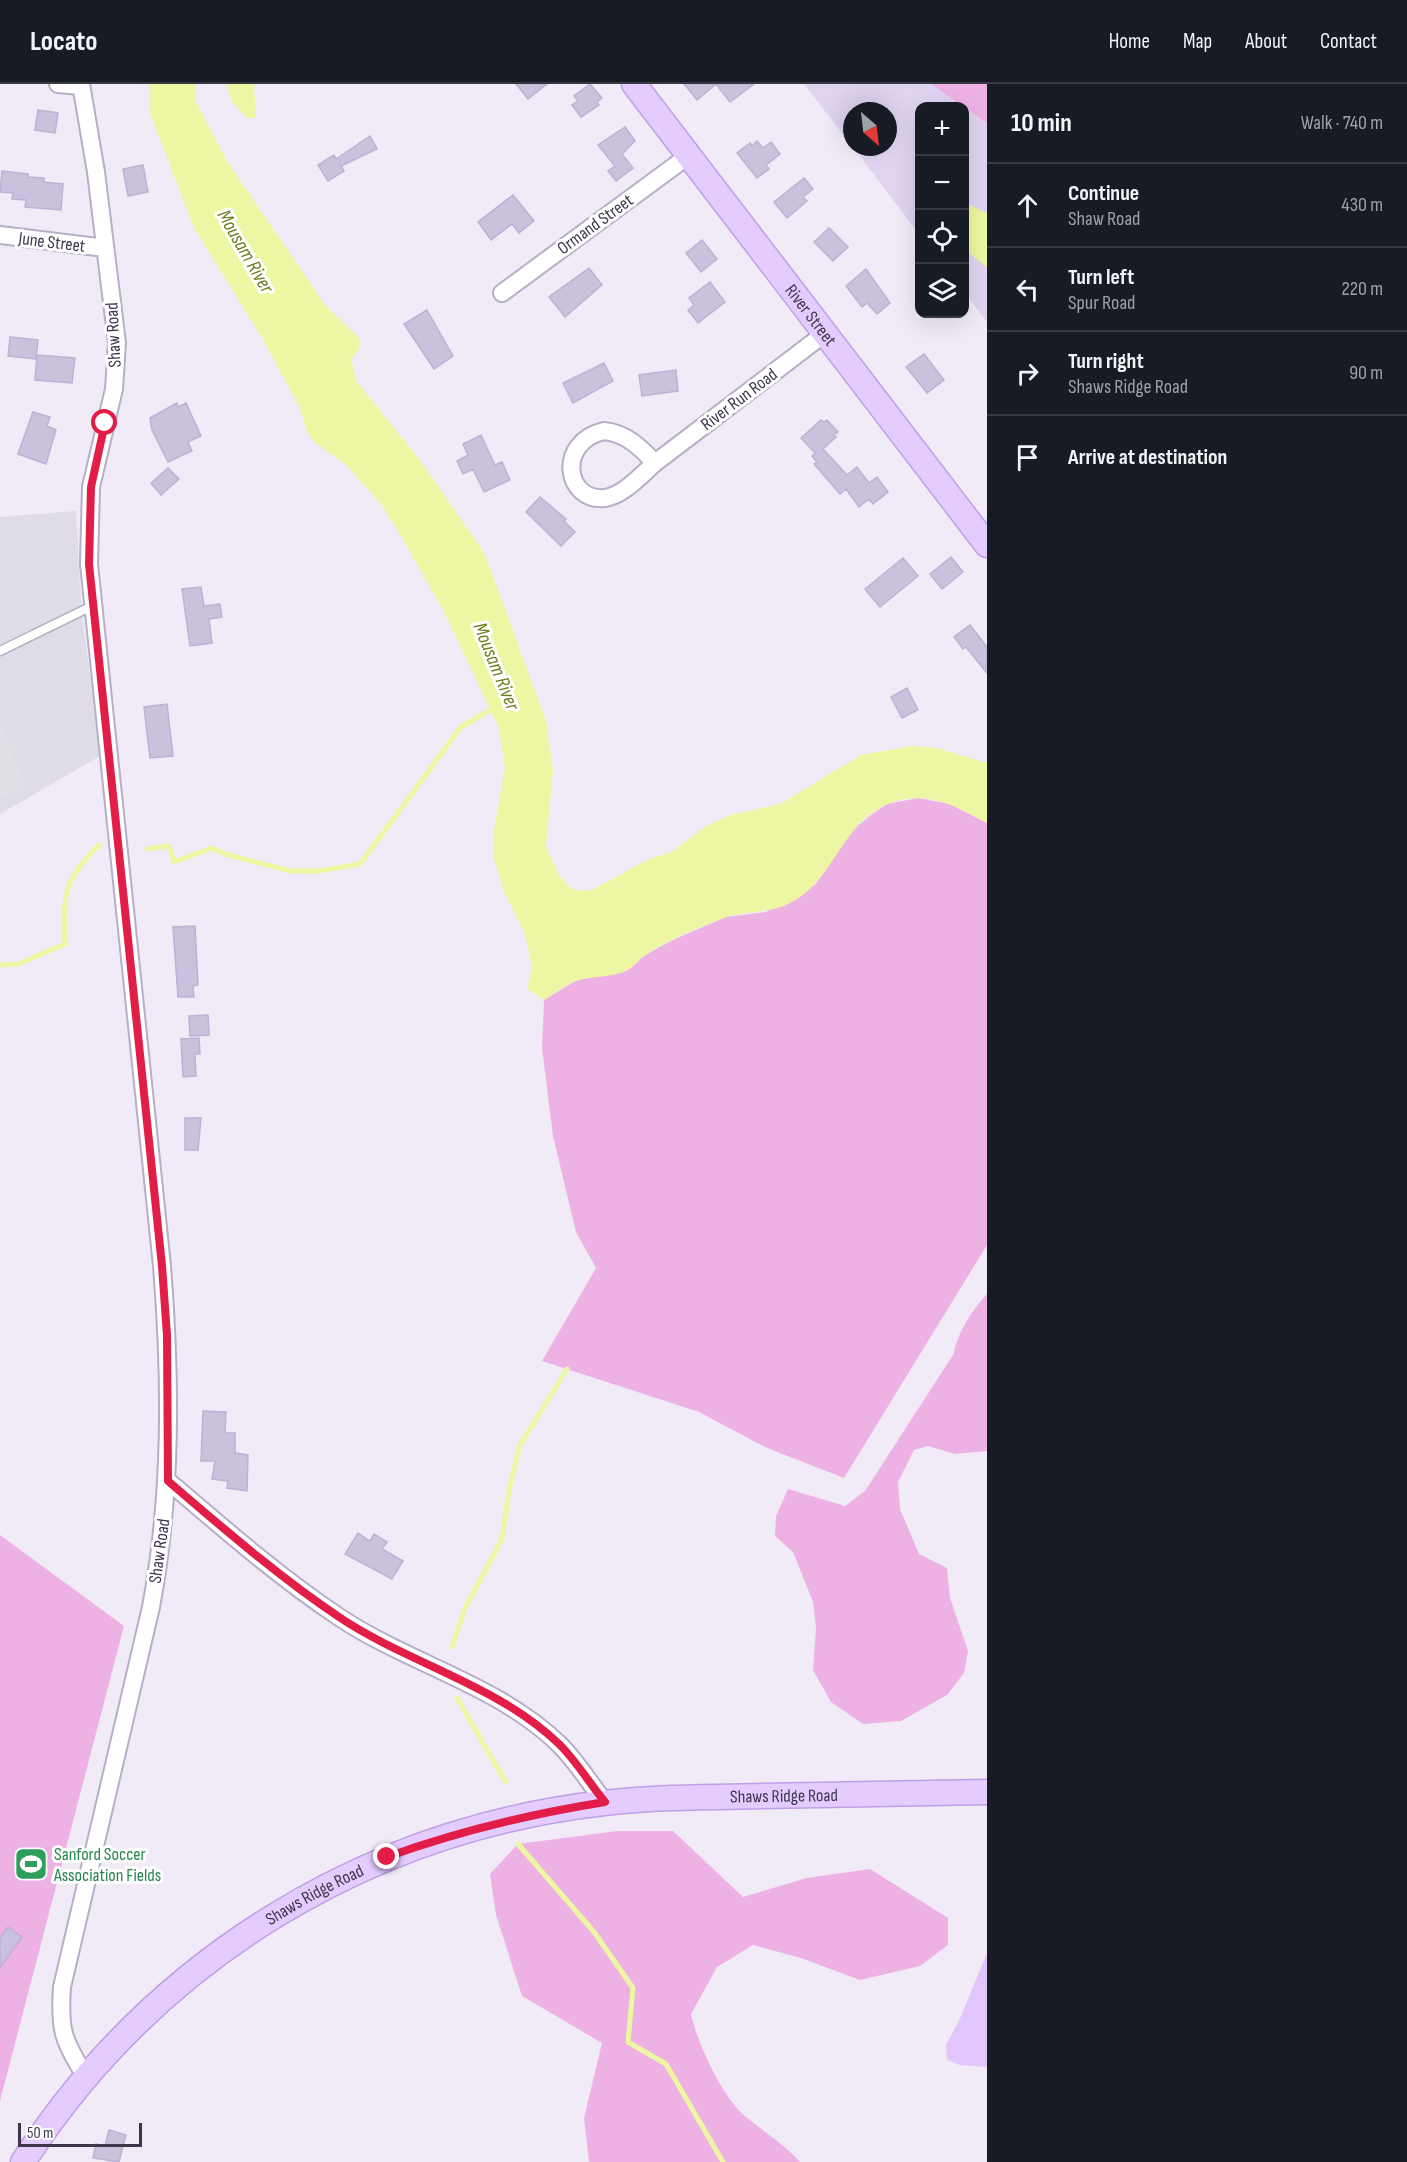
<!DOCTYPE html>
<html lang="en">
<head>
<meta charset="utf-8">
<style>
	:root { --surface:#171b24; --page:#242831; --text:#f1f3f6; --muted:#9ea1a6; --line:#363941 }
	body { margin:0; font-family:"Sofia Sans Condensed",sans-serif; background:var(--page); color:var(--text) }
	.controls { position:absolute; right:18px; top:18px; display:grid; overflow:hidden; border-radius:12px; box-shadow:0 6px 24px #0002 }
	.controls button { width:54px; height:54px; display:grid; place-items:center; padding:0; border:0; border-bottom:2px solid var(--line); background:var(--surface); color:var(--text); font:30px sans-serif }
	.compass { position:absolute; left:843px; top:18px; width:54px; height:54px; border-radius:50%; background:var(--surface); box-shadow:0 6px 24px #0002; rotate:152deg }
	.scale { position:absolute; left:18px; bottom:15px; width:124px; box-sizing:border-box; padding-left:6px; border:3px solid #3e374c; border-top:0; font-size:16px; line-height:21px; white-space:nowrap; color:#3e374c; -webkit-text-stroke:4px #fff; paint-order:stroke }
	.stop { position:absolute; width:18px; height:18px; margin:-14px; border:4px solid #e11d48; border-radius:50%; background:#fff }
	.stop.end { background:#e11d48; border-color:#fff; box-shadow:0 2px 6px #0008 }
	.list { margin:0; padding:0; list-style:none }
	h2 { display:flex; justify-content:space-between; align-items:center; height:78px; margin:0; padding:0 24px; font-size:26px }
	h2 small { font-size:20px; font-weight:400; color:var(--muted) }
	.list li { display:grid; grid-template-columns:39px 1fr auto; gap:18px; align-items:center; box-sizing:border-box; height:84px; padding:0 24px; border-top:2px solid var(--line) }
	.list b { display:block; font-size:22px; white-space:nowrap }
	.list p { margin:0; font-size:20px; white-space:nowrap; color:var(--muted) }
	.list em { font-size:20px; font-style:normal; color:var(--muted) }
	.icon { flex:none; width:33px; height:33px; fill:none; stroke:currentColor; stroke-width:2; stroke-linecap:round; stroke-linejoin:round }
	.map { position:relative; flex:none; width:987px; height:2078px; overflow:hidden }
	header { display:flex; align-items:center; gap:36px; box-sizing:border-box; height:84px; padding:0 30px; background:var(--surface); border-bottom:2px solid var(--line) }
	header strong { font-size:28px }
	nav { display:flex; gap:33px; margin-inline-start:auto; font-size:21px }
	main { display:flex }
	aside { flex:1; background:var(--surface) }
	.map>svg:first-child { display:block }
	.industrial { fill:#dfdce6 }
	.education { fill:#e0d4f1 }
	.green { fill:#eeb1e4 }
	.sand { fill:#e1c5fc }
	.parking { fill:#e1dfe5 }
	.water { fill:#edf7a3 }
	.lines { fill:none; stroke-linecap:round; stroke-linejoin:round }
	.stream { stroke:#edf7a3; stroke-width:5 }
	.building { fill:#cac2dc; stroke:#bdb1d5; stroke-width:1.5 }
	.lane-casing { stroke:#b7afc6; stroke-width:11 }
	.street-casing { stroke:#b7afc6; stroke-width:20 }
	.secondary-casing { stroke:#bf9fe6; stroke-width:27 }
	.lane { stroke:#fff; stroke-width:8 }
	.street { stroke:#fff; stroke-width:16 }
	.secondary { stroke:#e4ccff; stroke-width:24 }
	.route { stroke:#e11d48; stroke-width:8 }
	.labels { text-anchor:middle; stroke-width:6; stroke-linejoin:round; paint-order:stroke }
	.street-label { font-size:18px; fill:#3e374c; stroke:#fff }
	.leisure-label { font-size:18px; fill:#27864d; stroke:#fff; text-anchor:start }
	.water-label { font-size:20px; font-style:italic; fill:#6f7c1d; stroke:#fff }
</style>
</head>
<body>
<header>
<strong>Locato</strong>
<nav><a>Home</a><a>Map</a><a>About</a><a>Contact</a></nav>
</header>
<main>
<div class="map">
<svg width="987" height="2078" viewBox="0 0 987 2078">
	<rect width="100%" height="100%" fill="#f0ebf7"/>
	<path class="industrial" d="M 76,427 L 81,520 L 100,672 L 0,730 L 0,433 Z"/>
	<path class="education" d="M 804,0 L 987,0 L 987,238 L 965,209 L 964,22 L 920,22 L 919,150 L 853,63 L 888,63 L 888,27 L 852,27 L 852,62 Z"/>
	<path class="green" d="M 931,0 L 987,0 L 987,39 Z
		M 918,714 L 950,720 L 987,739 L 987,1161 L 844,1394 L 767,1364 L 699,1328 L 542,1277 L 596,1184 L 576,1148 L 553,1052 L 542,964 L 544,916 L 577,896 L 627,886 L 645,871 L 675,855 L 726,833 L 766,828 L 815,801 L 853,746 L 871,731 L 887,720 Z
		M 987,1210 L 987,1367 L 955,1370 L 928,1362 L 914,1366 L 898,1398 L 900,1425 L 919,1470 L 947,1484 L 950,1514 L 968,1567 L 964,1589 L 947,1611 L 901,1637 L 863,1640 L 831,1618 L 813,1586 L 816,1544 L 813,1518 L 793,1468 L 775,1452 L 776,1432 L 788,1405 L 845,1422 L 865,1407 L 953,1271 C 959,1246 970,1229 987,1210 Z
		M 0,1451 L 124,1542 L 0,2017 Z
		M 617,1747 L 673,1747 L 743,1813 L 807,1794 L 870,1785 L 948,1834 L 948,1861 L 920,1882 L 860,1896 L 801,1874 L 753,1861 L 717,1883 L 691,1930 C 698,1961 722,2013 746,2033 C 764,2048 784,2060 800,2078 L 589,2078 L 584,2034 L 602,1959 L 522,1912 L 496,1831 L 490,1790 L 518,1760 Z"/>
	<path class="sand" d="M 987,1869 L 987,1983 L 960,1981 L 947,1976 L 946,1961 L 959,1937 Z"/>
	<path class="parking" d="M 0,639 L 25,700 L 0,714 Z"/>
	<path class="water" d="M 149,0 L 195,0 L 196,18 L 227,77 L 325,221 L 359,254 L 360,263 L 351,276 L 357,298 L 419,375 L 485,470 L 546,637 L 553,686 L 546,762 L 559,791 L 570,804 L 579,807 L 592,806 L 647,776 L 671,768 L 708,741 L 731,731 L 780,720 L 861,671 L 911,662 L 937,664 L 987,679 L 987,739 C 956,722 925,705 888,720 C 843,738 834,794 794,817 C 772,830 747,826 724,834 C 697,844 669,855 646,871 C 639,875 635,882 628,886 C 615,893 594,892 579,896 C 567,899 554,910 544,916 L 527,905 L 532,883 L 525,850 L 504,808 L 494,774 L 494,746 L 505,683 L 499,644 L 443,526 L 401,452 L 380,419 L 346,381 L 313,357 L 306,345 L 300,324 L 262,254 L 194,144 L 149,27 Z
		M 226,0 L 254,0 L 256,34 L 247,34 L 232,18 Z
		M 965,119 L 987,129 L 987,183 L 965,166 Z"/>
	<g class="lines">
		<path class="stream" d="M 147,765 L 169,762 L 174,778 L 212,764 L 225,770 L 290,787 L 319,787 L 360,780 L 461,643 L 495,623
			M 0,881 L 18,880 L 65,860 C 63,810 63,797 99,761
			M 452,1563 L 465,1524 L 502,1455 L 509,1406 L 520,1361 L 567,1285
			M 457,1614 L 505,1697
			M 518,1760 L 594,1848 L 633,1904 L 628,1958 L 666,1980 L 723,2078"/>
	</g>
	<path class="building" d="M 516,0 L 547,0 L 528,15 Z
		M 590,0 L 602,14 L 597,18 L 599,21 L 581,33 L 572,21 L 578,17 L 574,12 Z
		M 684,0 L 754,0 L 730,18 L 716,0 L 697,16 Z
		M 38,26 L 58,29 L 55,49 L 35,46 Z
		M 625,43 L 635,57 L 622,70 L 633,84 L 616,97 L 608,87 L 615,82 L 598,61 Z
		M 370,52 L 377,65 L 341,82 L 344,87 L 328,97 L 318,81 L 334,71 L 336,75 Z
		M 757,57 L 763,64 L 771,58 L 780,70 L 766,81 L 769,85 L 757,94 L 737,69 L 750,59 L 752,62 Z
		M 143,81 L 148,108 L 128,112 L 123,85 Z
		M 2,87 L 28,90 L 28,93 L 44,94 L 44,98 L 63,100 L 61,126 L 25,123 L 26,116 L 12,115 L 13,109 L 0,108 Z
		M 804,94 L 813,105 L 803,113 L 807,117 L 787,134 L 774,118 Z
		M 513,111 L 534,137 L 519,149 L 512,140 L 491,156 L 478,138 Z
		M 829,144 L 848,163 L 833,177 L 814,158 Z
		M 702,156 L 717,175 L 701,188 L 686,169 Z
		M 589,184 L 602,201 L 565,233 L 549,213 Z
		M 866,185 L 890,219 L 877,230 L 867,219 L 862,223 L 846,202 Z
		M 710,198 L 725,218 L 698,239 L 688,226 L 694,221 L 689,214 Z
		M 427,226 L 453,272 L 434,285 L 404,240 Z
		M 10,253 L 38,256 L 36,275 L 8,272 Z
		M 924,270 L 944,296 L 927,309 L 906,283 Z
		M 37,271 L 75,274 L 72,299 L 35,296 Z
		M 604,279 L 613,297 L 573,319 L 563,299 Z
		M 676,286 L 678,307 L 642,312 L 639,291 Z
		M 177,319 L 178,323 L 186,319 L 201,352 L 188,358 L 192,367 L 168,378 L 152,346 L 150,334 Z
		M 33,328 L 50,333 L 47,342 L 56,346 L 46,380 L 18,370 Z
		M 821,336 L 824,338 L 827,336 L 838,348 L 834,351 L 836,353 L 823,365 L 847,391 L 857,383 L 869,399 L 877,393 L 888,408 L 873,420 L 869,415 L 859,423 L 846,405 L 840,410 L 814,380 L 817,378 L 812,372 L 815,369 L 801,354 Z
		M 481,351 L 495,381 L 502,378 L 510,396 L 484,408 L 473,385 L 463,390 L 457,377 L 468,371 L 463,360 Z
		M 168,384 L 179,395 L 161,411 L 151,399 Z
		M 540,413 L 566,435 L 564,437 L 575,448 L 561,462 L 526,428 Z
		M 951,473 L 963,488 L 942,505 L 930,490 Z
		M 903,474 L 918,492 L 880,523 L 865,505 Z
		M 201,503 L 204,522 L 220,520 L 222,533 L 209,535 L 212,559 L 190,562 L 182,505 Z
		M 970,541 L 987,563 L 987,589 L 966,563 L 963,565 L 954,553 Z
		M 907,604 L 918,626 L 902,634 L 891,613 Z
		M 167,620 L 173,672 L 150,674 L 144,623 Z
		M 195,842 L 198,901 L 193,902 L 194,913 L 178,913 L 173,843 Z
		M 208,931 L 209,951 L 190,952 L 189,932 Z
		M 199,954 L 200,970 L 195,970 L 196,992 L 183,993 L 181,955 Z
		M 185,1034 L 201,1034 L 198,1066 L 185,1066 Z
		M 203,1327 L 226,1328 L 225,1349 L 235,1349 L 235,1369 L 248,1371 L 247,1407 L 227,1404 L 228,1397 L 212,1395 L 215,1377 L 201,1377 Z
		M 358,1449 L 370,1457 L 374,1450 L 387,1458 L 382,1465 L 403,1477 L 392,1495 L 345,1470 Z
		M 8,1843 L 22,1853 L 0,1884 L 0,1854 Z
		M 109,2046 L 126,2051 L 119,2078 L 93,2074 L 96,2060 L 105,2062 Z"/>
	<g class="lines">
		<defs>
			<path id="lane" d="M 0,567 L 92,522"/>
			<path id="street" d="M 58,0 L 81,2
				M 81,0 L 96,88 L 117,259 L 114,305 L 91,403 L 89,480 L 162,1182 C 171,1296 172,1411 151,1523 L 62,1903 C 59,1947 63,1955 85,1992
				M 0,151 L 105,164
				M 502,209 L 688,72
				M 604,347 C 626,349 641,364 655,379 C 641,391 624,411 605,414 C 565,418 556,358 604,347 Z
				M 655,379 L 824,250
				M 168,1397 C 223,1444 279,1493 339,1533 C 409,1580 499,1601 560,1661 C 577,1678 590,1700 605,1718"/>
			<g id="secondary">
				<path id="s1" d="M 634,0 L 987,461"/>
				<path id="s2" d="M 23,2078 C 154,1876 365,1746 604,1719 C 656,1713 710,1713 763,1712 C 837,1711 912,1710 987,1708"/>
			</g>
		</defs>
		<use href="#lane" class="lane-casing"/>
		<use href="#street" class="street-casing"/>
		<use href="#secondary" class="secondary-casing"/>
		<use href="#lane" class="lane"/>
		<use href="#street" class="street"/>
		<use href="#secondary" class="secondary"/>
	</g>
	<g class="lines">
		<path class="route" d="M 105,339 L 91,403 L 89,480 L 162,1182 L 167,1251 L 168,1397 C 223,1444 279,1493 339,1533 C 409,1580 499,1601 560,1661 C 577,1678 590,1700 605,1718 C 530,1730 459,1747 387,1773"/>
	</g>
	<defs>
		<symbol id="stadium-square" viewBox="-11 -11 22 22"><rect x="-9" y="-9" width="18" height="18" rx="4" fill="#2e9e5b" stroke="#fff"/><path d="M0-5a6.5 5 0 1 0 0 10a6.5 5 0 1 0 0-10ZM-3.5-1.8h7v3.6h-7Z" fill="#fff"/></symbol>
	</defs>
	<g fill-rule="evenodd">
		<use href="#stadium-square" x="12" y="1761" width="38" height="38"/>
	</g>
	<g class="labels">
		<g class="street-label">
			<text transform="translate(595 140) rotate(-36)" y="6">Ormand Street</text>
			<text transform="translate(52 158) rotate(7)" y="6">June Street</text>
			<text dy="6" stroke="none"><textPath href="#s1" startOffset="291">River Street</textPath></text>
			<text transform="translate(113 251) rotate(-93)" y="6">Shaw Road</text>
			<text transform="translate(739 315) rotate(-37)" y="6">River Run Road</text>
			<text transform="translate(159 1467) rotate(-82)" y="6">Shaw Road</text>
			<text dy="6" stroke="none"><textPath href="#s2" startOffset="886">Shaws Ridge Road</textPath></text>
			<text dy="6" stroke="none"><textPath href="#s2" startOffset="400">Shaws Ridge Road</textPath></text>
		</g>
		<g class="leisure-label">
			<text x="54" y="1776">Sanford Soccer<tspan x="54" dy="21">Association Fields</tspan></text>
		</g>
		<g class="water-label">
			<text transform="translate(246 167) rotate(60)" y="7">Mousam River</text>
			<text transform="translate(497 582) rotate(68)" y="7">Mousam River</text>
		</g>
	</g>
</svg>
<div class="controls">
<button>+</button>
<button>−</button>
<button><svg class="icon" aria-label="locate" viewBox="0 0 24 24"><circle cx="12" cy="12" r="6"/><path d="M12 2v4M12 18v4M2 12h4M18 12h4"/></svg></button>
<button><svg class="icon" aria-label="layers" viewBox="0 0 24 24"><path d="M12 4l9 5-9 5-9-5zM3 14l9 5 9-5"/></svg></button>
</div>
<svg class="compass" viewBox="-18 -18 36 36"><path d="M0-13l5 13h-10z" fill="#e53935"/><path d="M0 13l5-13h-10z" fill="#9ea1a6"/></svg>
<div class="scale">50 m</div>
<div class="stop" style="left:105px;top:339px"></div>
<div class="stop end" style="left:387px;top:1773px"></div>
</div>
<aside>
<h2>10 min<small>Walk · 740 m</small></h2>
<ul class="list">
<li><svg class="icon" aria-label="ahead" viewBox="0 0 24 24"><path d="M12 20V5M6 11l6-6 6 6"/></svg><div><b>Continue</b><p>Shaw Road</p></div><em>430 m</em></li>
<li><svg class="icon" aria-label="left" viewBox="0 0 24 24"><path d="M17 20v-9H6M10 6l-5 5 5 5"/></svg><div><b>Turn left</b><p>Spur Road</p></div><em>220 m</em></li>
<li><svg class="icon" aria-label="right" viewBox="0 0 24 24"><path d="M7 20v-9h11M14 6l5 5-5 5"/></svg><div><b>Turn right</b><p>Shaws Ridge Road</p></div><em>90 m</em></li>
<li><svg class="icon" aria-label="arrive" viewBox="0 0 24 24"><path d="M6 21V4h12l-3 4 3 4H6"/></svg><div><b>Arrive at destination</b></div></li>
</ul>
</aside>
</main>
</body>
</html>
